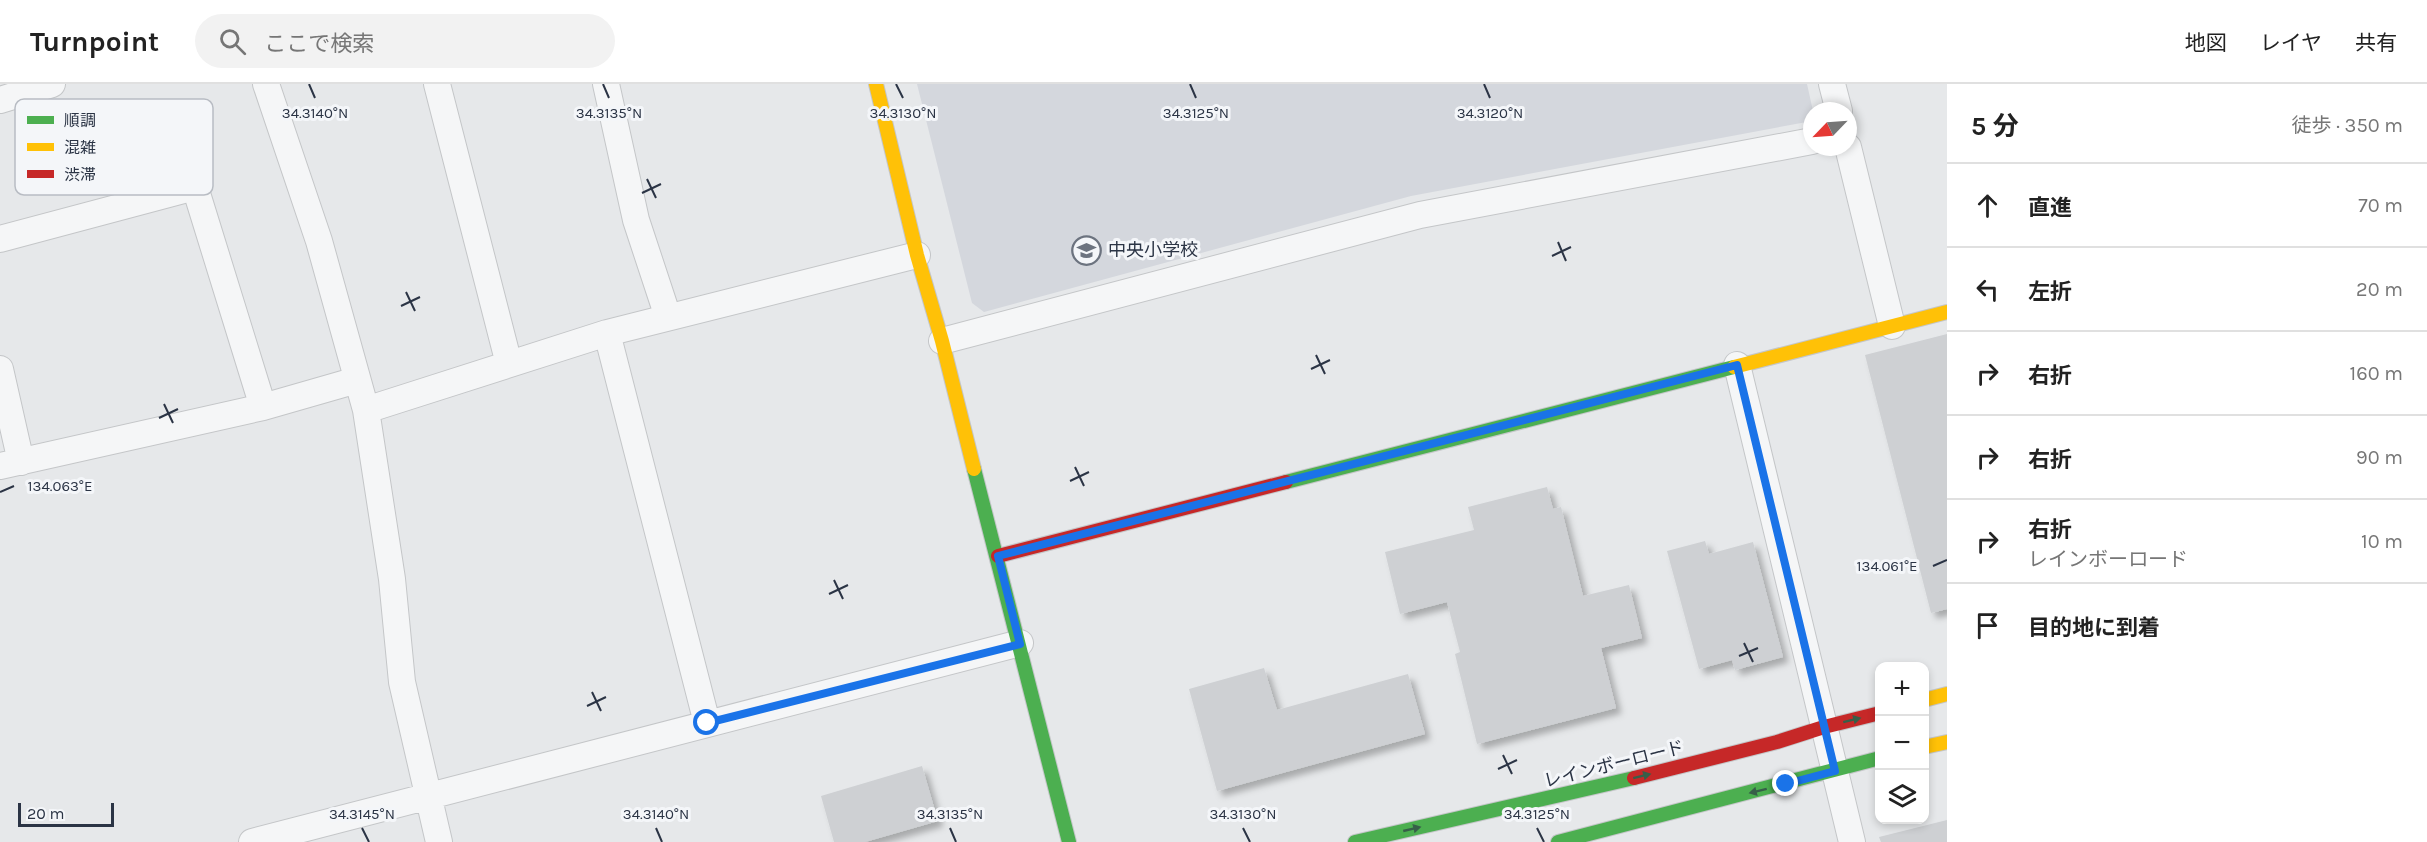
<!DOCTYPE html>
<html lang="ja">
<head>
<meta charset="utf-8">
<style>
	:root { --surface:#fff; --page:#f2f2f2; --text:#222; --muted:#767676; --line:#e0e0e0 }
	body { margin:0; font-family:Karla,"Noto Sans JP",sans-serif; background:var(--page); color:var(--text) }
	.controls { position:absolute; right:18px; bottom:18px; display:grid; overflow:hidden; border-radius:12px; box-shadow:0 3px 9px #0003 }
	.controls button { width:54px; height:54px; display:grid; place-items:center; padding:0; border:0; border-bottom:2px solid var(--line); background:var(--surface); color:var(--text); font:30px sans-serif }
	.compass { position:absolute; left:1803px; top:18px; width:54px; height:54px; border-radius:50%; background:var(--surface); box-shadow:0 3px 9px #0003; rotate:245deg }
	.scale { position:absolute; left:18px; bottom:15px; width:96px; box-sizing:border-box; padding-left:6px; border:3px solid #2b3445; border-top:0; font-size:16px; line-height:21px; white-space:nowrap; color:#2b3445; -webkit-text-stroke:4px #f4f6f9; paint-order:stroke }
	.stop { position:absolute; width:18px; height:18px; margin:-14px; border:4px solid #1a73e8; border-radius:50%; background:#fff }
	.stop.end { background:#1a73e8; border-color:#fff; box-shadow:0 2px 6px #0008 }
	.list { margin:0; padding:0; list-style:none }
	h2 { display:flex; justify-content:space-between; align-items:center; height:78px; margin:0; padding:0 24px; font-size:26px }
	h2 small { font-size:20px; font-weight:400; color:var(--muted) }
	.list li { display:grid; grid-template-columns:39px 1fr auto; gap:18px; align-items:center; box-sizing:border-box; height:84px; padding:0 24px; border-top:2px solid var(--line) }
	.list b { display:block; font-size:22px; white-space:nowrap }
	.list p { margin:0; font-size:20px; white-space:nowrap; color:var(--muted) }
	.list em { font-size:20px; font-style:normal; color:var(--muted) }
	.icon { flex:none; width:33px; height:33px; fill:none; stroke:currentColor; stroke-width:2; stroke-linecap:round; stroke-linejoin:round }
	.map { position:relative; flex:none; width:1947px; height:758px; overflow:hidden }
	header { display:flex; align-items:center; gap:36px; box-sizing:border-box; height:84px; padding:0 30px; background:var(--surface); border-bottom:2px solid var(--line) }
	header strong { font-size:28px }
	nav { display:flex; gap:33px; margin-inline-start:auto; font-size:21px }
	.search { width:420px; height:54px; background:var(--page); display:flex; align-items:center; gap:15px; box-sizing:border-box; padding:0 21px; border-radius:33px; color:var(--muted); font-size:22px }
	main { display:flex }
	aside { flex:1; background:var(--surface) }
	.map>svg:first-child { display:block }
	.built { fill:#d4d7dd }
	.building { fill:#ced0d3; filter:url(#shadow) }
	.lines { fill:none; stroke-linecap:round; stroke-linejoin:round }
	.street-casing { stroke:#c4c6c8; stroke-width:28 }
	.fast-casing { stroke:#c4c6c8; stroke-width:16 }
	.slow-casing { stroke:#c4c6c8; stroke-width:16 }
	.jam-casing { stroke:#c4c6c8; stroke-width:16 }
	.street { stroke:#f5f6f7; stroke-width:26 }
	.fast { stroke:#4caf50; stroke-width:14 }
	.slow { stroke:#ffc107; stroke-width:14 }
	.jam { stroke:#c62828; stroke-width:14 }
	.oneway { fill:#375f49 }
	.route { stroke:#1a73e8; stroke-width:8 }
	.ticks { fill:none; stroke:#2b3445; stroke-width:2 }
	.labels { text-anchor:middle; stroke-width:6; stroke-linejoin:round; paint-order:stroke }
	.poi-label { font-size:18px; fill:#2b3445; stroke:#f4f6f9; text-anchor:start }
	.street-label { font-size:18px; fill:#2b3445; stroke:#f4f6f9 }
	.key { fill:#f4f6f9; stroke:#b8bcc3; stroke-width:1.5 }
	.key-label { font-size:16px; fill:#2b3445 }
	.ticks-label { font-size:15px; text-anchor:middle; fill:#2b3445; stroke:#f4f6f9; stroke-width:6; stroke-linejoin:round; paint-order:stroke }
</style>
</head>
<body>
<header>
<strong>Turnpoint</strong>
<div class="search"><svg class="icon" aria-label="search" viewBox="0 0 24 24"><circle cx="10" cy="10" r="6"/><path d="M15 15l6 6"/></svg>ここで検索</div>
<nav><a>地図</a><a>レイヤ</a><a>共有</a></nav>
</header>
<main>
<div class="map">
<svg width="1947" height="758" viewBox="0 0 1947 758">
	<defs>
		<filter id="shadow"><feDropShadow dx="5.5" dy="5.5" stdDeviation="3" flood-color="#0004"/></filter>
	</defs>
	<rect width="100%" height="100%" fill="#e6e8ea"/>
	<path class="built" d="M 917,0 L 1807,0 L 1813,27 L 1812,37 L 1411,112 L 984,228 L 972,219 Z"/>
	<path class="building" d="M 1947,250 L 1947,525 L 1931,529 L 1865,271 Z
		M 1547,403 L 1553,425 L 1561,423 L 1583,512 L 1629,501 L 1642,554 L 1601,564 L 1616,624 L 1477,660 L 1455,570 L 1460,568 L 1447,518 L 1400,530 L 1385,468 L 1474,446 L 1468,423 Z
		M 1705,457 L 1709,470 L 1753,458 L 1783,573 L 1735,586 L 1732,576 L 1699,585 L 1667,467 Z
		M 1264,584 L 1277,626 L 1408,590 L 1425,650 L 1217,707 L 1189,605 Z
		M 922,682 L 938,737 L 865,758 L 834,758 L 821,712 Z
		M 1947,736 L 1947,758 L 1881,758 L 1879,753 Z"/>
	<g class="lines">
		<defs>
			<path id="street" d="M 266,0 L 319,157 L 366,326 L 392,495 L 402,598 L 439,758
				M 437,0 L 509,280
				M 606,0 L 636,136 L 668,233
				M 1832,0 L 1839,27
				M 0,16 L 52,0
				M 1848,63 L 1892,242
				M 0,155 L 195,103 L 263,323
				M 607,249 L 707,639
				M 942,257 L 1420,131 L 1812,57
				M 1737,281 L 1852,758
				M 0,285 L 21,378
				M 366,326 L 607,249 L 917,171
				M 0,382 L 263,323 L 357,296
				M 252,758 L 1020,559"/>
			<path id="fast" d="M 974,385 L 1069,758
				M 1286,398 L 1734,283
				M 1355,758 L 1634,694
				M 1558,758 L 1880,674"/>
			<path id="slow" d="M 876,0 L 917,171 L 942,257 L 974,385
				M 1734,283 L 1947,228
				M 1924,616 L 1947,610
				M 1924,663 L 1947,658"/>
			<path id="jam" d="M 998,472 L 1286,398
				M 1634,694 L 1777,658 L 1824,643 L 1880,629"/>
		</defs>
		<use href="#street" class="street-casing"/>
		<use href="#fast" class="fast-casing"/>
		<use href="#slow" class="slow-casing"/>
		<use href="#jam" class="jam-casing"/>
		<use href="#street" class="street"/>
		<use href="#fast" class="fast"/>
		<use href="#slow" class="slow"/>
		<use href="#jam" class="jam"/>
	</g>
	<defs><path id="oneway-solid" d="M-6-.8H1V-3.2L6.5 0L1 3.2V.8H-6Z" transform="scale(1.5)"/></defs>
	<g class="oneway">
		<use href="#oneway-solid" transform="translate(1852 636) rotate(-14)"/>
		<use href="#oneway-solid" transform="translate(1642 692) rotate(-14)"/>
		<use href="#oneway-solid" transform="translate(1758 707) rotate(166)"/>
		<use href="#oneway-solid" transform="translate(1412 745) rotate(-13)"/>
	</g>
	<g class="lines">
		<path class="route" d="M 707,639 L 1020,560 L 998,472 L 1737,281 L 1835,687 L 1786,700"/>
	</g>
	<path class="ticks" d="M 309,0 L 315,14M 603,0 L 609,14M 896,0 L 903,14M 1190,0 L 1196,14M 1484,0 L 1490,14M 647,95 L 656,114M 642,109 L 661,100M 1558,158 L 1566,177M 1552,172 L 1571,163M 406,208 L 415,227M 401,222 L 420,213M 1316,271 L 1325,290M 1311,285 L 1330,276M 164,320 L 173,339M 159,334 L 178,325M 1075,383 L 1084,402M 1070,397 L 1089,388M 0,408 L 14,402M 1933,482 L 1947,476M 834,496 L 843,515M 829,510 L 848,501M 1744,559 L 1753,578M 1739,572 L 1758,564M 592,608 L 601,627M 587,622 L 606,613M 1503,671 L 1512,690M 1498,685 L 1517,676M 362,744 L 369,758M 656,744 L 662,758M 950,744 L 956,758M 1243,744 L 1250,758M 1537,744 L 1544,758"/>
	<defs>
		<symbol id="school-ring" viewBox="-11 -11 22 22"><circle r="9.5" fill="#f4f6f9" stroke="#6c737f" stroke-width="1.5"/><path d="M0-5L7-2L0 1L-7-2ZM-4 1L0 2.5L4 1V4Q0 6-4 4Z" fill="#6c737f"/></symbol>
	</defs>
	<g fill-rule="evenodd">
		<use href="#school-ring" x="1070" y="150" width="33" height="33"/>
	</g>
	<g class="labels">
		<g class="poi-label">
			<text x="1108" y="172">中央小学校</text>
		</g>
		<g class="street-label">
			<text transform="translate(1614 680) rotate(-14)" y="6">レインボーロード</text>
		</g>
	</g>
	<rect x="15" y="15" width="198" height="96" rx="9" class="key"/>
	<rect x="27" y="32" width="27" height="8" fill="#4caf50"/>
	<rect x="27" y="59" width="27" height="8" fill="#ffc107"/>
	<rect x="27" y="86" width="27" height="8" fill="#c62828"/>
	<g class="key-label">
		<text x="64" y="42">順調</text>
		<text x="64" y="69">混雑</text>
		<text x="64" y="96">渋滞</text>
	</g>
	<g class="ticks-label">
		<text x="315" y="34">34.3140°N</text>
		<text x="609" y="34">34.3135°N</text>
		<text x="903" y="34">34.3130°N</text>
		<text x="1196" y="34">34.3125°N</text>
		<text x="1490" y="34">34.3120°N</text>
		<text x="60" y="407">134.063°E</text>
		<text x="1887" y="487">134.061°E</text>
		<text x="362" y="735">34.3145°N</text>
		<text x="656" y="735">34.3140°N</text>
		<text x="950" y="735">34.3135°N</text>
		<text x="1243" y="735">34.3130°N</text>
		<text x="1537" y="735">34.3125°N</text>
	</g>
</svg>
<div class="controls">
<button>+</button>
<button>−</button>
<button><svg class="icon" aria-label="layers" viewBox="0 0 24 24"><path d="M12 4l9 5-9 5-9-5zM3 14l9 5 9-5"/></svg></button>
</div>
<svg class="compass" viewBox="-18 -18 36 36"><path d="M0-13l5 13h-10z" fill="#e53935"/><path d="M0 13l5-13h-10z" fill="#767676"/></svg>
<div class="scale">20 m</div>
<div class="stop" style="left:707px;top:639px"></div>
<div class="stop end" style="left:1786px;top:700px"></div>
</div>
<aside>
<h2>5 分<small>徒歩 · 350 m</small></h2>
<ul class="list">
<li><svg class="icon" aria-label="ahead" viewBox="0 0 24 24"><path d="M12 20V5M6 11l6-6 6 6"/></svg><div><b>直進</b></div><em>70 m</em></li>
<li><svg class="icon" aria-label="left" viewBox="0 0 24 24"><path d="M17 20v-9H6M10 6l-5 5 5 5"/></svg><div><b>左折</b></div><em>20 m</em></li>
<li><svg class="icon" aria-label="right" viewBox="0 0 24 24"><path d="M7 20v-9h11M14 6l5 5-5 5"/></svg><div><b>右折</b></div><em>160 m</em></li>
<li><svg class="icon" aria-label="right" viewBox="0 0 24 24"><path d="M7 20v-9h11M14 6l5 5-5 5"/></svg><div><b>右折</b></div><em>90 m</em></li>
<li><svg class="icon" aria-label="right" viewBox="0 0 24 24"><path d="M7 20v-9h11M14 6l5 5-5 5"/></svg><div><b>右折</b><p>レインボーロード</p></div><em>10 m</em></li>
<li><svg class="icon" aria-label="arrive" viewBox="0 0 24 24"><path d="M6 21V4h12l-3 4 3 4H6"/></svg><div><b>目的地に到着</b></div></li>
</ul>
</aside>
</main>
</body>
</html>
